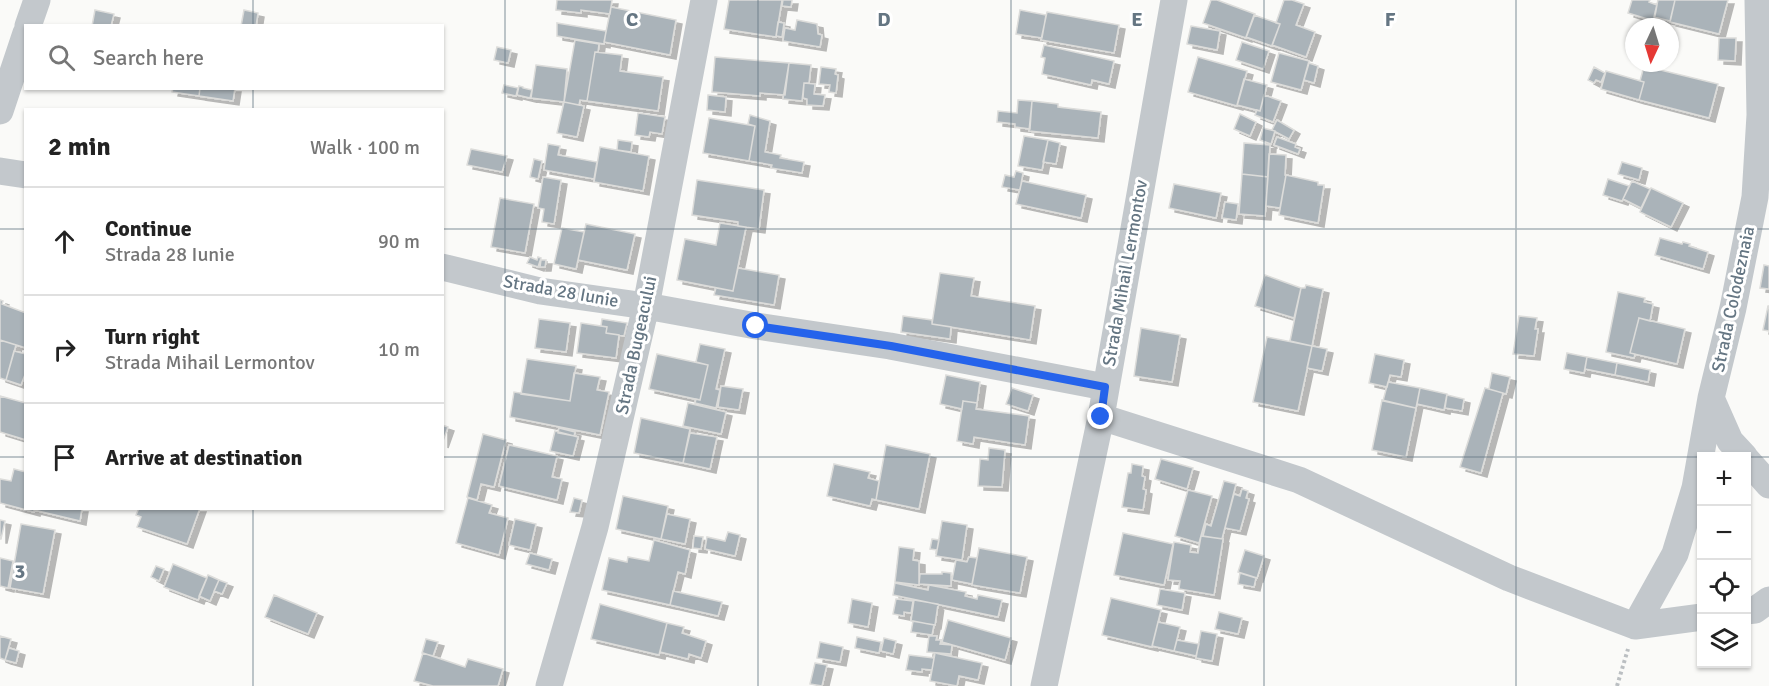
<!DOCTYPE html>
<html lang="en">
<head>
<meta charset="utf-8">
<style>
	:root { --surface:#fff; --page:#f6f6f6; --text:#222; --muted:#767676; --line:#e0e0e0 }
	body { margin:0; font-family:Signika,sans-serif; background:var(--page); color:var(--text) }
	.controls { position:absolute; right:18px; bottom:18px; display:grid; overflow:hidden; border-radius:0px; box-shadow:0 2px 4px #0004 }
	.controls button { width:54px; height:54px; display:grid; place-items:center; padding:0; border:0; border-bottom:2px solid var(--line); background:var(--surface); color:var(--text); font:30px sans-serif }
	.compass { position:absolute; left:1625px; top:18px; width:54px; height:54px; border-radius:50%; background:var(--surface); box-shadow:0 2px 4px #0004; rotate:184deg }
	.stop { position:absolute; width:18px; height:18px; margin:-14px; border:4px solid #2563eb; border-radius:50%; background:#fff }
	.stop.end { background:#2563eb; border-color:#fff; box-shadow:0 2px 6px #0008 }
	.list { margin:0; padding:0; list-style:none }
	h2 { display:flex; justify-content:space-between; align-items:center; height:78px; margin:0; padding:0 24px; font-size:26px }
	h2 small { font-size:20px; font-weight:400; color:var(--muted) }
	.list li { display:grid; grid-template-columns:39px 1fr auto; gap:18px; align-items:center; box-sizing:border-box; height:108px; padding:0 24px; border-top:2px solid var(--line) }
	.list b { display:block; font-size:22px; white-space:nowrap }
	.list p { margin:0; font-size:20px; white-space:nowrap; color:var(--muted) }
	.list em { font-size:20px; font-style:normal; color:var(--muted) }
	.icon { flex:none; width:33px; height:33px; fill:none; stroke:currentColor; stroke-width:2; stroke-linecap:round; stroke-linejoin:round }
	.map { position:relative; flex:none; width:1769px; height:686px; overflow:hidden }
	.search { position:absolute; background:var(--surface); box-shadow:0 2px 4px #0004; left:24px; top:24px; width:420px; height:66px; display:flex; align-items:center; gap:15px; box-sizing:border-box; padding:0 21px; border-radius:0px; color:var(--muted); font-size:22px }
	.panel { position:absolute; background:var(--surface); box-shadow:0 2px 4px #0004; left:24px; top:108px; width:420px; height:402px; border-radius:0px }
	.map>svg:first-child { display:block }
	.building { fill:#aab3b9; stroke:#dcdcda; stroke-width:1.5; filter:url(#shadow) }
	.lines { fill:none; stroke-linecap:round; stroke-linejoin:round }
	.path { stroke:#bbbfc2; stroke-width:4; stroke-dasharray:3 3; stroke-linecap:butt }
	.minor { stroke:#c3c8cc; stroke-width:27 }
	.route { stroke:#2563eb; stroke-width:8 }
	.grid { fill:none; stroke:#657683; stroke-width:1.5; stroke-opacity:0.55 }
	.labels { text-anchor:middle; stroke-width:6; stroke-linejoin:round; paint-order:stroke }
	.street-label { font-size:18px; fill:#657683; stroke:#fff }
	.grid-label { font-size:20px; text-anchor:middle; font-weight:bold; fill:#657683; stroke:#fff; stroke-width:6; stroke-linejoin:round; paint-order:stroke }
</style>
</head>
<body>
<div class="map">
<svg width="1769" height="686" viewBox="0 0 1769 686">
	<defs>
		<filter id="shadow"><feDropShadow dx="6" dy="4" stdDeviation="0" flood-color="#0004"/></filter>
	</defs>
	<rect width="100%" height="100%" fill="#fafaf8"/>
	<path class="building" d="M 557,0 L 612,0 L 610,14 L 581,10 L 581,13 L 556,10 Z
		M 729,0 L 782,0 L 776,37 L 724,29 Z
		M 783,0 L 792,0 L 791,7 L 782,6 Z
		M 1211,0 L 1217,0 L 1255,14 L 1246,38 L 1203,23 Z
		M 1284,0 L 1292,0 L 1304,4 L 1296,25 L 1315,32 L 1306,57 L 1272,45 L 1280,24 L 1276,23 Z
		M 1632,0 L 1650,0 L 1649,2 L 1657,5 L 1654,21 L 1628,13 Z
		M 1658,0 L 1675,0 L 1670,21 L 1654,17 Z
		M 1675,0 L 1728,0 L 1719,34 L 1670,22 Z
		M 611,7 L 676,20 L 670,55 L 604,42 Z
		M 95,10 L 114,14 L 111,26 L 92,26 Z
		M 244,10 L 258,13 L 256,26 L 241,26 Z
		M 1020,10 L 1046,15 L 1042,38 L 1016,34 Z
		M 1047,12 L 1119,25 L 1114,53 L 1041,40 Z
		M 1254,15 L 1280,24 L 1272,46 L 1246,37 Z
		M 797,20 L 817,24 L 818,34 L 822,35 L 820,47 L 783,41 L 785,28 L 795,30 Z
		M 778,22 L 784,23 L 782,37 L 776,36 Z
		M 557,23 L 606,31 L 604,44 L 557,36 Z
		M 1191,26 L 1220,31 L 1217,50 L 1187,44 Z
		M 1719,38 L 1736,38 L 1735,61 L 1718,60 Z
		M 575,40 L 599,44 L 598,52 L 595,52 L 587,101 L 580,100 L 579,105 L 564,102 Z
		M 1242,42 L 1269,51 L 1263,69 L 1236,60 Z
		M 1044,45 L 1114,61 L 1109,84 L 1092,80 L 1091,85 L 1042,74 L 1045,58 L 1041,57 Z
		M 497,47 L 511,50 L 508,63 L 494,60 Z
		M 595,52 L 622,55 L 620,71 L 663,77 L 658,111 L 587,101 Z
		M 1279,53 L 1309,61 L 1301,90 L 1271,82 Z
		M 715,57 L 789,63 L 785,95 L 760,93 L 760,96 L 712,92 Z
		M 1198,57 L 1247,71 L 1237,106 L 1188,92 Z
		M 789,63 L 811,65 L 809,83 L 804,83 L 802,101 L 783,99 Z
		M 1309,63 L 1318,66 L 1314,83 L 1304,80 Z
		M 536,65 L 567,69 L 564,102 L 531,98 Z
		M 1644,66 L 1718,84 L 1709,118 L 1639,100 L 1644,82 L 1640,81 Z
		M 821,67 L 836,69 L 835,74 L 838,75 L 836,93 L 829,92 L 830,85 L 819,84 Z
		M 1594,67 L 1605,73 L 1601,82 L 1596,80 L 1594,83 L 1588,80 Z
		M 1606,71 L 1644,82 L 1639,100 L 1601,89 Z
		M 1244,79 L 1267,85 L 1260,111 L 1237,105 Z
		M 804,83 L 815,84 L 814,94 L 825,95 L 823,106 L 807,105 L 807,99 L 803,98 Z
		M 504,85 L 518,88 L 516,96 L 502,93 Z
		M 519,86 L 523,87 L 523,88 L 532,90 L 530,98 L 517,95 Z
		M 200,88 L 199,96 L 172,92 L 173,88 Z
		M 200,88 L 235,88 L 233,101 L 199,96 Z
		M 708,95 L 726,97 L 725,112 L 707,110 Z
		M 1264,95 L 1281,101 L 1273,122 L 1255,115 L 1257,110 L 1260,111 Z
		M 1018,100 L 1032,101 L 1030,129 L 1015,127 L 1015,124 L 997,122 L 998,111 L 1017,113 Z
		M 1032,101 L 1058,104 L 1058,107 L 1101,112 L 1098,138 L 1029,131 Z
		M 564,102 L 584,106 L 577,137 L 557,133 Z
		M 638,113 L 665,117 L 662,134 L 650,132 L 649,137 L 635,135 Z
		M 1240,114 L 1256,122 L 1250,136 L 1234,129 Z
		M 750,115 L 770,121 L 765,152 L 781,155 L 780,158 L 804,162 L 802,173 L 771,168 L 772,165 L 749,161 L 755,126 L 748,124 Z
		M 709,118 L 755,126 L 749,161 L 703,153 Z
		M 1277,120 L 1294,130 L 1289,139 L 1272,130 Z
		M 1263,128 L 1275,131 L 1271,144 L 1260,140 Z
		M 1024,136 L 1048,140 L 1042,170 L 1018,166 Z
		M 1277,137 L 1296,144 L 1295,147 L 1300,149 L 1298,154 L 1274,145 Z
		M 618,140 L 632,142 L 631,152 L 617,150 Z
		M 1048,140 L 1060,143 L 1056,164 L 1043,162 Z
		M 1244,143 L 1270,145 L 1268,177 L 1242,174 Z
		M 548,144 L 560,146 L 558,155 L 597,162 L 594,179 L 544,170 Z
		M 600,147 L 649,156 L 643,191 L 594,182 Z
		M 471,149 L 507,156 L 502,172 L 467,165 Z
		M 1269,154 L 1286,155 L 1285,175 L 1286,175 L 1280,208 L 1266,206 Z
		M 534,159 L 542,161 L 538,179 L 530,177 Z
		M 1622,162 L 1642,168 L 1639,180 L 1618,174 Z
		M 1016,171 L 1023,173 L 1020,190 L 1002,187 L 1005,175 L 1014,177 Z
		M 1242,174 L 1268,177 L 1265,216 L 1239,214 Z
		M 1286,175 L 1318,182 L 1318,185 L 1324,185 L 1318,223 L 1279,215 Z
		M 543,177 L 561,180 L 554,224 L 542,222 L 544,209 L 538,208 Z
		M 1608,179 L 1629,186 L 1622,201 L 1603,195 Z
		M 697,180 L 764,190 L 759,229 L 738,226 L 738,222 L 692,215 Z
		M 1022,181 L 1086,195 L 1081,218 L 1016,204 Z
		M 1632,181 L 1650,189 L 1641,208 L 1623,199 Z
		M 1174,184 L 1221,193 L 1216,218 L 1169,208 Z
		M 1651,188 L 1683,203 L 1671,227 L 1640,212 Z
		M 500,198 L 534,204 L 525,253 L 491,247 Z
		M 1225,202 L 1238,204 L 1236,220 L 1222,218 Z
		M 720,223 L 746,227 L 733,291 L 677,280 L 685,239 L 716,245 Z
		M 586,224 L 635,234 L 627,270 L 578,260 Z
		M 562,228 L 584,232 L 576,269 L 554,264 Z
		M 1660,238 L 1682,244 L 1683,242 L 1690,244 L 1689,246 L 1708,252 L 1703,269 L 1655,255 Z
		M 530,257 L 537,260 L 538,257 L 541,258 L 538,267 L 527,263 Z
		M 541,260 L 546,260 L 545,267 L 540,267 Z
		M 1764,265 L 1769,266 L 1769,289 L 1760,288 Z
		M 738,268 L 779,275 L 774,305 L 714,295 L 716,288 L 733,291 Z
		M 940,273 L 974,278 L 971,296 L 1035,306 L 1030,340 L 932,324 Z
		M 1265,275 L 1301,288 L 1294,318 L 1255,306 Z
		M 1306,285 L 1323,289 L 1312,346 L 1290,341 L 1301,288 L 1305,288 Z
		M 1618,292 L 1645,298 L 1644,302 L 1653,304 L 1650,321 L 1639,318 L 1630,353 L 1635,354 L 1634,358 L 1606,352 Z
		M 0,300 L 3,301 L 2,304 L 26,313 L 26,348 L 0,340 Z
		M 1768,306 L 1769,306 L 1769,331 L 1763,330 Z
		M 903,316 L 932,320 L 932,324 L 951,327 L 950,339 L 901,332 Z
		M 1519,316 L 1537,318 L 1535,329 L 1538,329 L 1534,356 L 1513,354 Z
		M 1639,318 L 1685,329 L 1677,364 L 1630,353 Z
		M 539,319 L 570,323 L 566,352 L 535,348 Z
		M 602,319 L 627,323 L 624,336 L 606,333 L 607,327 L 601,326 Z
		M 581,323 L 607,327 L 606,333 L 619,335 L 616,358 L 577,353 Z
		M 1141,328 L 1180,335 L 1172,382 L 1134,376 Z
		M 1267,337 L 1312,346 L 1298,411 L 1253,402 Z
		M 0,340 L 16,345 L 6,380 L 0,378 Z
		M 700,344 L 725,349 L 716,389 L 720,390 L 716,408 L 695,403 L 696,399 L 700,400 L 708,365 L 696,362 Z
		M 1312,346 L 1327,349 L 1322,371 L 1307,368 Z
		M 14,351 L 26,354 L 26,372 L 21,385 L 6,380 Z
		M 1567,353 L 1587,357 L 1584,373 L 1564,369 Z
		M 657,354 L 708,365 L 700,400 L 649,389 Z
		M 1375,354 L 1404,360 L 1401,377 L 1390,375 L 1387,387 L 1369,383 Z
		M 1587,357 L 1617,363 L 1615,375 L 1585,369 Z
		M 527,359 L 576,366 L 570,401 L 521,394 Z
		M 1617,363 L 1650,370 L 1648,382 L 1615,375 Z
		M 574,373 L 600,377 L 597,390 L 609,392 L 600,435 L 510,417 L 514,392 L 570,401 Z
		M 1492,373 L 1510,377 L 1506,394 L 1489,389 Z
		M 946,375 L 980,382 L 977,403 L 963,401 L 962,409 L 940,404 Z
		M 1388,382 L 1420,388 L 1416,408 L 1383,401 Z
		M 721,386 L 743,389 L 739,410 L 718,407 Z
		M 1012,388 L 1033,395 L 1028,411 L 1006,404 Z
		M 1420,388 L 1447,394 L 1444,410 L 1417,404 Z
		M 1485,388 L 1503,393 L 1481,473 L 1460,467 Z
		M 1447,395 L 1464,399 L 1462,411 L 1445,408 Z
		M 0,396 L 26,403 L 26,440 L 0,432 Z
		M 1382,400 L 1416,408 L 1406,457 L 1372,450 Z
		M 963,401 L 977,403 L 976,409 L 1029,416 L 1025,445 L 974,437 L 973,444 L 957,441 Z
		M 688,403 L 726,412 L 721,434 L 683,426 Z
		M 641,418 L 690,429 L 683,463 L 634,453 Z
		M 442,425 L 448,427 L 442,444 Z
		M 559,428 L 575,432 L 574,436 L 558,433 Z
		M 555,431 L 578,437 L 573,456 L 550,451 Z
		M 690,433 L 717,437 L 710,469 L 683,463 Z
		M 483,434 L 506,440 L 494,487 L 481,484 L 477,500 L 467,497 Z
		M 509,445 L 557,456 L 552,477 L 562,479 L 557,500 L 499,486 Z
		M 886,445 L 930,454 L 919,509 L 876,500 Z
		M 989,448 L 1005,450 L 1002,487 L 978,486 L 980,459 L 988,460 Z
		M 1161,459 L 1193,468 L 1187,489 L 1155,479 Z
		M 834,464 L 870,472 L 868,478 L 879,481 L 876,500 L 872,499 L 870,506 L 827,496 Z
		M 1132,464 L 1143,466 L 1142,476 L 1145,477 L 1143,489 L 1146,490 L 1143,510 L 1122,507 L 1128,473 L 1131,473 Z
		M 14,469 L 26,472 L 26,508 L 35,508 L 34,512 L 0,503 L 0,479 L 11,481 Z
		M 1224,481 L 1236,484 L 1222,539 L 1203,536 L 1206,524 L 1211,526 Z
		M 1242,489 L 1248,491 L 1246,498 L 1249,499 L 1240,531 L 1225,528 L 1234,494 L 1240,496 Z
		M 1188,490 L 1212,496 L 1199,543 L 1175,536 Z
		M 623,496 L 668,506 L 661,539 L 616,529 Z
		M 468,498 L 492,505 L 489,513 L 508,518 L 499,555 L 456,543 Z
		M 574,498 L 582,500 L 579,513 L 570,512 Z
		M 35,508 L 82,508 L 80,521 L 34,510 Z
		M 139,508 L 200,508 L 187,544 L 137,527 L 141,517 L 136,515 Z
		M 667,514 L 690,519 L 685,544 L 661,539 Z
		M 515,519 L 536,524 L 530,550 L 509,545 Z
		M 0,520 L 5,521 L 1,539 L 0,539 Z
		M 942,521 L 967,525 L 962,560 L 936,556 Z
		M 21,524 L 55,530 L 43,594 L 10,588 Z
		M 728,532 L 740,535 L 735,556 L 705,549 L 707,537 L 725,541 Z
		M 1123,533 L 1173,544 L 1164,585 L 1114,575 Z
		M 694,536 L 703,537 L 701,549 L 693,548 Z
		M 1201,536 L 1223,539 L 1214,595 L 1179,589 L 1180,581 L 1168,580 L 1174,542 L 1191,545 L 1190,552 L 1198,553 Z
		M 932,539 L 939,540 L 937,550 L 930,549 Z
		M 654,540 L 690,550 L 685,574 L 678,572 L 670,605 L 602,590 L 609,558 L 627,562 L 628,557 L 649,561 Z
		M 899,547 L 914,549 L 913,560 L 919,561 L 919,585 L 895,582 Z
		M 979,548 L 1027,557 L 1020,593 L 972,585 Z
		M 1245,550 L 1264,556 L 1257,578 L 1238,572 Z
		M 530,553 L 552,559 L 549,570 L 526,564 Z
		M 969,557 L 977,558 L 972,584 L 952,580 L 956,560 L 967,562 Z
		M 0,558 L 13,561 L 8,588 L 0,586 Z
		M 173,564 L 207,578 L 198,600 L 164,587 Z
		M 156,566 L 164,569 L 159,581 L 151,577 Z
		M 942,572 L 951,573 L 951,586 L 919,584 L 920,574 L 942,574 Z
		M 1240,573 L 1256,578 L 1254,587 L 1238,584 Z
		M 208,575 L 219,580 L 210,601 L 199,596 Z
		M 219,580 L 227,583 L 222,594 L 214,591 Z
		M 895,583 L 928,590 L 929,585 L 966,592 L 965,596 L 977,599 L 978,595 L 1002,600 L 998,617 L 893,595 Z
		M 1160,589 L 1185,593 L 1182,610 L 1157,605 Z
		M 673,591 L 722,602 L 718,616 L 670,605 Z
		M 274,595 L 317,613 L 308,634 L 265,617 Z
		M 1111,598 L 1161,610 L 1152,647 L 1102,635 Z
		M 852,599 L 872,603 L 868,627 L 848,623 Z
		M 896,599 L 913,601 L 911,613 L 904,612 L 904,616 L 893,614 Z
		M 914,600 L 938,604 L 935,625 L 911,621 Z
		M 600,604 L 667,623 L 659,655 L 591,639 Z
		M 1219,612 L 1242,618 L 1238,634 L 1215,629 Z
		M 948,620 L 1011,638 L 1005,660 L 942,642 Z
		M 913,621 L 934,625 L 932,635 L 911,632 Z
		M 1158,622 L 1180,627 L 1174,651 L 1152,646 Z
		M 667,623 L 684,627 L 682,633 L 706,641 L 701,658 L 689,654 L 688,659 L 660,652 Z
		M 1201,631 L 1217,634 L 1212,661 L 1196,658 Z
		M 0,636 L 11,639 L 5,660 L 0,658 Z
		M 929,636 L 937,636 L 936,640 L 941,640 L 940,644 L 952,645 L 951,654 L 927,652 Z
		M 857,637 L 881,642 L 879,653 L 855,648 Z
		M 884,638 L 896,641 L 893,654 L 881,651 Z
		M 426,639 L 438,642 L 433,656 L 422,653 Z
		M 1177,640 L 1199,644 L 1196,656 L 1174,651 Z
		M 820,642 L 843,647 L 840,662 L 817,658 Z
		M 9,648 L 19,651 L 16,663 L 5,660 Z
		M 423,653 L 465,667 L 468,659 L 503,669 L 498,686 L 433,686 L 414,681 Z
		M 935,653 L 982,663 L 978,680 L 959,676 L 957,686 L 930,681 Z
		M 909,655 L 934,658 L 932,670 L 922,669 L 922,672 L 906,670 Z
		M 815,663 L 827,665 L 822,686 L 810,684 Z"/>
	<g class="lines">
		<path class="path" d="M 1617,686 L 1628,649"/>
		<path class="minor" d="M 28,26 L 37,0
			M 0,111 L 26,33
			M 0,171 L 26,175
			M 442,267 L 540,291 L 646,306 L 756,326 L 890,346 L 1105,387
			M 1711,398 L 1730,441 L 1744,456
			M 1101,417 L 1299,480 L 1509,578 L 1635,626 L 1675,554 L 1695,488 L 1711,398 L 1733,308 L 1755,197 L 1760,115 L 1758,0
			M 1746,459 L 1769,485
			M 1746,611 L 1755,610 L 1769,600
			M 1635,626 L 1702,617
			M 549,686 L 595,527 L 646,306 L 704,0
			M 1044,686 L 1101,417 L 1174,0"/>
	</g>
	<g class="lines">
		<path class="route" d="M 756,326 L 891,346 L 1105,387 L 1101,417"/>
	</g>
	<path class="grid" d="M 253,0 L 253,26M 505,0 L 505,686M 758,0 L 758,686M 1011,0 L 1011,686M 1264,0 L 1264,686M 1516,0 L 1516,686M 253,88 L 253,110M 0,229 L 26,229M 442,229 L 1769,229M 0,457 L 26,457M 442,457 L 1702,457M 1746,457 L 1769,457M 253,508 L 253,686"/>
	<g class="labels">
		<g class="street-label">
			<text transform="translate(1125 273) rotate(-80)" y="6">Strada Mihail Lermontov</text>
			<text transform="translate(561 291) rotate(10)" y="6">Strada 28 Iunie</text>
			<text transform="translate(1733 299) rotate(-78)" y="6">Strada Colodeznaia</text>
			<text transform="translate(636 345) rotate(-78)" y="6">Strada Bugeacului</text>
		</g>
	</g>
	<g class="grid-label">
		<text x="632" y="26">C</text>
		<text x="884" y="26">D</text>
		<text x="1137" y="26">E</text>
		<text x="1390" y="26">F</text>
		<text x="20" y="578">3</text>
	</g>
</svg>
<div class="controls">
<button>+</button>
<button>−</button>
<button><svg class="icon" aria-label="locate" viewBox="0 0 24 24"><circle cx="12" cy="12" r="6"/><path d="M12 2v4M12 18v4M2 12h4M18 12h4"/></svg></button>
<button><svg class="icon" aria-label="layers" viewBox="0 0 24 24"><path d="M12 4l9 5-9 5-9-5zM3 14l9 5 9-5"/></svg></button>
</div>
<svg class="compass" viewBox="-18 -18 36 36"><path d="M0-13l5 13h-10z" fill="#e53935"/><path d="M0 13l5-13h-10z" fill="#767676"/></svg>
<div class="stop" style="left:756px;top:326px"></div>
<div class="stop end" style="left:1101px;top:417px"></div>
<div class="search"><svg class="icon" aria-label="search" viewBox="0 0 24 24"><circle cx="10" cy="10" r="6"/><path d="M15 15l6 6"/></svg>Search here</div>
<section class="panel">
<h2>2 min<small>Walk · 100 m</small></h2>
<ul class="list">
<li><svg class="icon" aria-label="ahead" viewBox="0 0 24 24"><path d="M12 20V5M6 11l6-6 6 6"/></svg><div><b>Continue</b><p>Strada 28 Iunie</p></div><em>90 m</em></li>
<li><svg class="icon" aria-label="right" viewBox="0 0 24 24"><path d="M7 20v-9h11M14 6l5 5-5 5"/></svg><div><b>Turn right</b><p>Strada Mihail Lermontov</p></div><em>10 m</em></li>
<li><svg class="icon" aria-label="arrive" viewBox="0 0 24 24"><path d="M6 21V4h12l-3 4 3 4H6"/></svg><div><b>Arrive at destination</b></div></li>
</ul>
</section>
</div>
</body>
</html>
